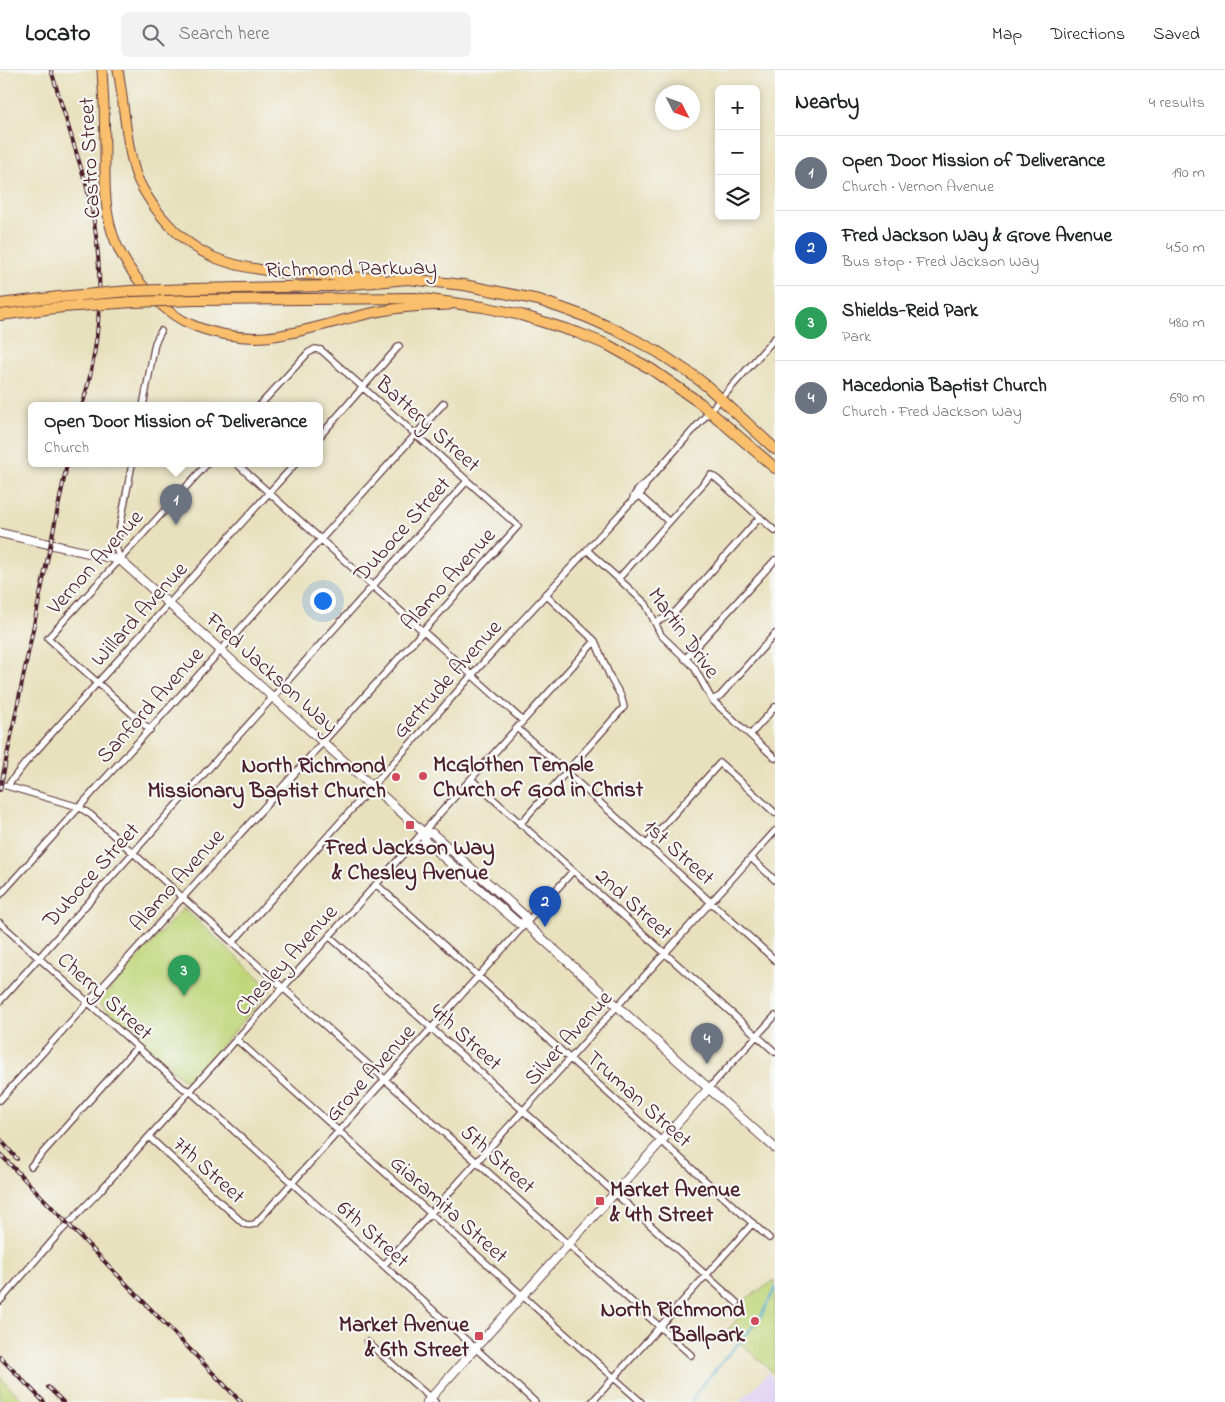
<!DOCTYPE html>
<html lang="en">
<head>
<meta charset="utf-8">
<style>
	:root { --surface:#fff; --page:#f2f2f2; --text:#202124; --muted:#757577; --line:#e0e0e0; --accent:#db2777 }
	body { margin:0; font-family:"Indie Flower",sans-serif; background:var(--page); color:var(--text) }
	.controls { position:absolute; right:15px; top:15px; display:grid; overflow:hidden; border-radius:8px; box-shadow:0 2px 8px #0003 }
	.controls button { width:45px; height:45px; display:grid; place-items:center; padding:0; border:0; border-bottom:1px solid var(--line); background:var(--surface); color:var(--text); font:25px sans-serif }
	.compass { position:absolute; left:655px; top:15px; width:45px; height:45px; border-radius:50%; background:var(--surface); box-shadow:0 2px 8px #0003; rotate:132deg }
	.you { position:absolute; left:322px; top:530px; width:18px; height:18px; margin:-12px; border:4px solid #fff; border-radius:50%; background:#1a73e8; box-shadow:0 0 0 8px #1a73e833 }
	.badge { display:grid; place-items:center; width:32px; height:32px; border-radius:50%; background:var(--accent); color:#fff; font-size:16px; font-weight:700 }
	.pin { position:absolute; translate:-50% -41px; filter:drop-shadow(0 1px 2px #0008) }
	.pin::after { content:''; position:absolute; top:26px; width:18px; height:15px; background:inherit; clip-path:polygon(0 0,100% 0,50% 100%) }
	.popup { position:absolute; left:28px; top:332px; width:295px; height:65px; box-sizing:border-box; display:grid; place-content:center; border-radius:8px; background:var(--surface); filter:drop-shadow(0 1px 4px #0005); font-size:16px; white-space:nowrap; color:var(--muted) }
	.popup b { font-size:19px; color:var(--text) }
	.popup::after { content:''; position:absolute; left:50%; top:100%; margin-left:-10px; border:10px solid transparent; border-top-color:var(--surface) }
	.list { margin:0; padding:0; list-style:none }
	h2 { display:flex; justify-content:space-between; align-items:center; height:65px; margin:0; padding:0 20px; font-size:21px }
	h2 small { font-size:16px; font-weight:400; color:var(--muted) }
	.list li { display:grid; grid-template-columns:32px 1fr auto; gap:15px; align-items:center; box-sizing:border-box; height:75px; padding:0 20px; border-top:1px solid var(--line) }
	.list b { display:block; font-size:19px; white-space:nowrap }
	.list p { margin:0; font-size:16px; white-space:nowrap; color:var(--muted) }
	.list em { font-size:16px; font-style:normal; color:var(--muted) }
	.icon { flex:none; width:28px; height:28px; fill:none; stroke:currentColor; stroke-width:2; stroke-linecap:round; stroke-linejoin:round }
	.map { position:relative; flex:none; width:775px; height:1332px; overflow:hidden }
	header { display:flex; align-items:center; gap:30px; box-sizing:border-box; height:70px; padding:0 25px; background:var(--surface); border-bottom:1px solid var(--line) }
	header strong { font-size:24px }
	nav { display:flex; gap:28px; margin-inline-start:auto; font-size:18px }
	.search { width:350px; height:45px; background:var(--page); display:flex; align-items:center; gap:12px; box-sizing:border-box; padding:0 18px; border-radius:8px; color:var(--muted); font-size:19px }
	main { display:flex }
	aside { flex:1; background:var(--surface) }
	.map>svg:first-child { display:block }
	.built { fill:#e0d4f4 }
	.green { fill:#bfd578; stroke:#847a52 }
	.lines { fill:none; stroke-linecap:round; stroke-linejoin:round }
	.stream { stroke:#52add0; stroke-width:2 }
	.minor-casing { stroke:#623c41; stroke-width:8 }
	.tertiary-casing { stroke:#623c41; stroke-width:10 }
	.primary-casing { stroke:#623c41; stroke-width:11 }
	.trunk-casing { stroke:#623c41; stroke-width:12 }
	.minor { stroke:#fff; stroke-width:5.5 }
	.tertiary { stroke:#fff; stroke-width:8 }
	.primary { stroke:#f9bf6c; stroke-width:9 }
	.trunk { stroke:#f9bf6c; stroke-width:10 }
	.rail-casing { stroke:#4a1f2b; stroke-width:4 }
	.rail { stroke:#f6f6f2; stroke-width:2; stroke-dasharray:5.5; stroke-linecap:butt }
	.trunk-bridge-casing { stroke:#623c41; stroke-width:12; stroke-linecap:butt }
	.trunk-bridge { stroke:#f9bf6c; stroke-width:10 }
	.poi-dot { fill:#d1495b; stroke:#f6f6f2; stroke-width:2 }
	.labels { text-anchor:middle; stroke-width:4.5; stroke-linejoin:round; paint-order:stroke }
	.street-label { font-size:22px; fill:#4a1f2b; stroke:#f6f6f2 }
	.poi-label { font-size:22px; font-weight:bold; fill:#4a1f2b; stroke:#f6f6f2; text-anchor:end }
</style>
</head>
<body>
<header>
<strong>Locato</strong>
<div class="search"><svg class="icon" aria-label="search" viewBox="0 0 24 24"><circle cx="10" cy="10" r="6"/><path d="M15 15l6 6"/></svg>Search here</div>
<nav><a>Map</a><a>Directions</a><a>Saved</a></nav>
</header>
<main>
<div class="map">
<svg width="775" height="1332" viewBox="0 0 775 1332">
	<rect width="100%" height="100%" fill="#f6f6f2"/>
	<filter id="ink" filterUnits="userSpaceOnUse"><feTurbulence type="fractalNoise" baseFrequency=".02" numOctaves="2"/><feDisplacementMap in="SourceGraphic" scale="10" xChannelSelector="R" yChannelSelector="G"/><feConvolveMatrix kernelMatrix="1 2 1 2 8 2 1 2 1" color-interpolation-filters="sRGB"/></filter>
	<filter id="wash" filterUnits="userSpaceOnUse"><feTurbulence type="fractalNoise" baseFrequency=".0096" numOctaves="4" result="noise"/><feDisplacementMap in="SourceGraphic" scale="20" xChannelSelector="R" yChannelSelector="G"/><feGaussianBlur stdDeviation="1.12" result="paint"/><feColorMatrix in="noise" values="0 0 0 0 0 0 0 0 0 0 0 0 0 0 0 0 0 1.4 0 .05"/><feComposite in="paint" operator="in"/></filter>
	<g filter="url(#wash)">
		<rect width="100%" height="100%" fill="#e8e1be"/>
		<path class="built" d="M 768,1302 L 775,1309 L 775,1332 L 738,1332 L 753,1320 Z"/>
		<path class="green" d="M 183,838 L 271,919 L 192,1010 L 185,1011 L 98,932 Z
			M 775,1210 L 775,1304 L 727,1261 L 745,1240 L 738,1234 Z
			M 0,1307 L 24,1332 L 0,1332 Z"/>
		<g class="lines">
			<path class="stream" d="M 691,1332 L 699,1319 L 760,1248 L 775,1218"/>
		</g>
	</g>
	<g filter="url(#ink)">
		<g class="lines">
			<defs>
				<path id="minor" d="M 143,336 L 155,273 L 161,261
					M 320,366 L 399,276
					M 237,394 L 523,651
					M 639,425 L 669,452
					M 632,431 C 634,423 641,416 647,412 L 775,268
					M 587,480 L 646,534 L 661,565 L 694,597 L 712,630 L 775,688
					M 120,490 L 116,477 L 132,394
					M 619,508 L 711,405 L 717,409 L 775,461
					M 656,552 L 671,545 L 677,540 L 760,447
					M 685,589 L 775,490
					M 712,630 L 720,626 L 775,564
					M 517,658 L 775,890
					M 150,660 L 48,568 L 207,394
					M 750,665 L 775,637
					M 471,709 L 775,982
					M 0,714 L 79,737 L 91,745 L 691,1285
					M 8,715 L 26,692 L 295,394
					M 520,754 L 624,637 L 621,626 L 611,609 L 595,571 L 545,524
					M 646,775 L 720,693 L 775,743
					M 751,788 L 775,810
					M 376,814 L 769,1168
					M 0,825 L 444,333
					M 0,853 L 183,1018 L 190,1021 L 535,1332
					M 329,866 L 737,1233
					M 233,872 L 472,605 L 631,432 C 639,428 644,420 647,412
					M 0,931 L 467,411
					M 236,969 L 641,1332
					M 709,1018 L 775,946
					M 0,1030 L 518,456 L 321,280 L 315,279 L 308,283 L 259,336
					M 149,1067 L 244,1154 L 249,1155 L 255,1154 L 573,801
					M 31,1096 L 137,977
					M 384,1195 L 775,761
					M 0,1231 L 61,1161 L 99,1122 L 190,1021 L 595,571
					M 367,1272 L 435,1332
					M 592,1332 L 753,1153"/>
				<path id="tertiary" d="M 0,463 L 120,490 L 423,762 L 432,763 L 525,846 L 526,854
					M 423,762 L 425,771 L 518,853 L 526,854 L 775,1078
					M 427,1332 L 709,1018"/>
				<path id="primary" d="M 102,0 C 104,27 105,53 105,80 C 105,105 104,131 110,155 C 119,192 154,237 188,253 C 211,264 242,269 266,267 C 308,263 347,246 388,240 C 408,236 429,236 449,235
					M 118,0 C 124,32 125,66 134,98 C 138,113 147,126 155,138 C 170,158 190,177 213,187 C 260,207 331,205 382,208"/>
				<path id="trunk" d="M 193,219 L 330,216 L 408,209 L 464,215 L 539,230 L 584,246 L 616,260 L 658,282 L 694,306 L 708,317 L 775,379
					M 196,230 L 415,228 L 483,237 L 521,245 L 578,263 L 608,275 L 651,299 L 700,333 L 775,398
					M 0,234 L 59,227
					M 0,245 L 63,237"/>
			</defs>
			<use href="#minor" class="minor-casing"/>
			<use href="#tertiary" class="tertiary-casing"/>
			<use href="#primary" class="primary-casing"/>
			<use href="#trunk" class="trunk-casing"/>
			<use href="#minor" class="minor"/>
			<use href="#tertiary" class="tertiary"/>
			<use href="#primary" class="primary"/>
			<use href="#trunk" class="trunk"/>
			<defs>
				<path id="rail" d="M 51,0 L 86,114 C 105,186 104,265 82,336
					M 0,720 L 67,394
					M 0,1069 L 17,1089
					M 0,1084 L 241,1332
					M 0,1287 L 44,1332
					M 48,1317 L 63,1332"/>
			</defs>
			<use href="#rail" class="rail-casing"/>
			<use href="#rail" class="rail"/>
			<defs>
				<path id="trunk-bridge" d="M 59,227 L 130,221 L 193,219
					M 63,237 L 133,232 L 196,230"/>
			</defs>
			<use href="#trunk-bridge" class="trunk-bridge-casing"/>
			<use href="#trunk-bridge" class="trunk-bridge"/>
		</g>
	</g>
	<g class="poi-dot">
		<circle cx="423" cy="706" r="5"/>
		<circle cx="396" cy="707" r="5"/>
		<rect x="405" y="750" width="10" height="10" rx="2.5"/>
		<rect x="595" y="1126" width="10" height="10" rx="2.5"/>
		<circle cx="755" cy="1251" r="5"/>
		<rect x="474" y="1261" width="10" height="10" rx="2.5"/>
	</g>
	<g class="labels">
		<g class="street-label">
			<text transform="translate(88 88) rotate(-93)" y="8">Castro Street</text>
			<text transform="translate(351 197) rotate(-1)" y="8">Richmond Parkway</text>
			<text transform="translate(429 353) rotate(42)" y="8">Battery Street</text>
			<text transform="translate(401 458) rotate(-48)" y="8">Duboce Street</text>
			<text transform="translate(94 491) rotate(-48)" y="8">Vernon Avenue</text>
			<text transform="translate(447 508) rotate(-48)" y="8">Alamo Avenue</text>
			<text transform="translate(138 543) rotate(-48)" y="8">Willard Avenue</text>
			<text transform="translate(685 562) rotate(54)" y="8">Martin Drive</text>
			<text transform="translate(273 602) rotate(42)" y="8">Fred Jackson Way</text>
			<text transform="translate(446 608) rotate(-48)" y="8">Gertrude Avenue</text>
			<text transform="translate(149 634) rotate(-48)" y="8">Sanford Avenue</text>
			<text transform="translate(680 781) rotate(42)" y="8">1st Street</text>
			<text transform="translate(90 804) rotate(-48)" y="8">Duboce Street</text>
			<text transform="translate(176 809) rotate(-48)" y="8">Alamo Avenue</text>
			<text transform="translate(635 833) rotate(42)" y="8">2nd Street</text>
			<text transform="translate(285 889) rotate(-48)" y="8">Chesley Avenue</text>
			<text transform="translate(106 925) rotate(42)" y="8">Cherry Street</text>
			<text transform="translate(467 966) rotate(42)" y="8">4th Street</text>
			<text transform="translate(567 967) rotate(-48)" y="8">Silver Avenue</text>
			<text transform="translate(369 1002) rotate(-48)" y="8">Grove Avenue</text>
			<text transform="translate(640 1028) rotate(42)" y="8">Truman Street</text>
			<text transform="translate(499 1088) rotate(42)" y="8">5th Street</text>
			<text transform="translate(210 1099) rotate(42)" y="8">7th Street</text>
			<text transform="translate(450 1138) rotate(42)" y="8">Giaramita Street</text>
			<text transform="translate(374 1163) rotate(42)" y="8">6th Street</text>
		</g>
		<g class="poi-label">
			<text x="433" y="701" text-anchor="start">McGlothen Temple<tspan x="433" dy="25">Church of God in Christ</tspan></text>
			<text x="386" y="702">North Richmond<tspan x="386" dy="25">Missionary Baptist Church</tspan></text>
			<text x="410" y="784" text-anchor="middle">Fred Jackson Way<tspan x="410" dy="25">&amp; Chesley Avenue</tspan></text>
			<text x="610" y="1126" text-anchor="start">Market Avenue<tspan x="610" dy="25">&amp; 4th Street</tspan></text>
			<text x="745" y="1246">North Richmond<tspan x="745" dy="25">Ballpark</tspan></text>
			<text x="469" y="1261">Market Avenue<tspan x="469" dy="25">&amp; 6th Street</tspan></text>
		</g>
	</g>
</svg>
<div class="controls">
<button>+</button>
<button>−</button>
<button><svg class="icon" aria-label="layers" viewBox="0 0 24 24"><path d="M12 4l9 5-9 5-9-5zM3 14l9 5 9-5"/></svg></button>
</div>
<svg class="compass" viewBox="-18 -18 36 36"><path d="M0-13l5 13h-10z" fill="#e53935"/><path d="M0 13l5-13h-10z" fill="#757577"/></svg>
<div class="you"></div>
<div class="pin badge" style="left:176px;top:455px;background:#6b7280">1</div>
<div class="popup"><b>Open Door Mission of Deliverance</b>Church</div>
<div class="pin badge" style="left:545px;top:857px;background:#1a4fb4">2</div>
<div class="pin badge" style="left:184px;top:926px;background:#2e9e5b">3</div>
<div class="pin badge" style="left:707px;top:994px;background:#6b7280">4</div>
</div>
<aside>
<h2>Nearby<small>4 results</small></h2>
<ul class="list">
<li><span class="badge" style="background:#6b7280">1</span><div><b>Open Door Mission of Deliverance</b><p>Church · Vernon Avenue</p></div><em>190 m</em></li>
<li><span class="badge" style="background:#1a4fb4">2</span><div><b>Fred Jackson Way &amp; Grove Avenue</b><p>Bus stop · Fred Jackson Way</p></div><em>450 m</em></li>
<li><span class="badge" style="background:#2e9e5b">3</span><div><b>Shields-Reid Park</b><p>Park</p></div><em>480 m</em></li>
<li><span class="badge" style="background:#6b7280">4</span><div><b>Macedonia Baptist Church</b><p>Church · Fred Jackson Way</p></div><em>690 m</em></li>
</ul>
</aside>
</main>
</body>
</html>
